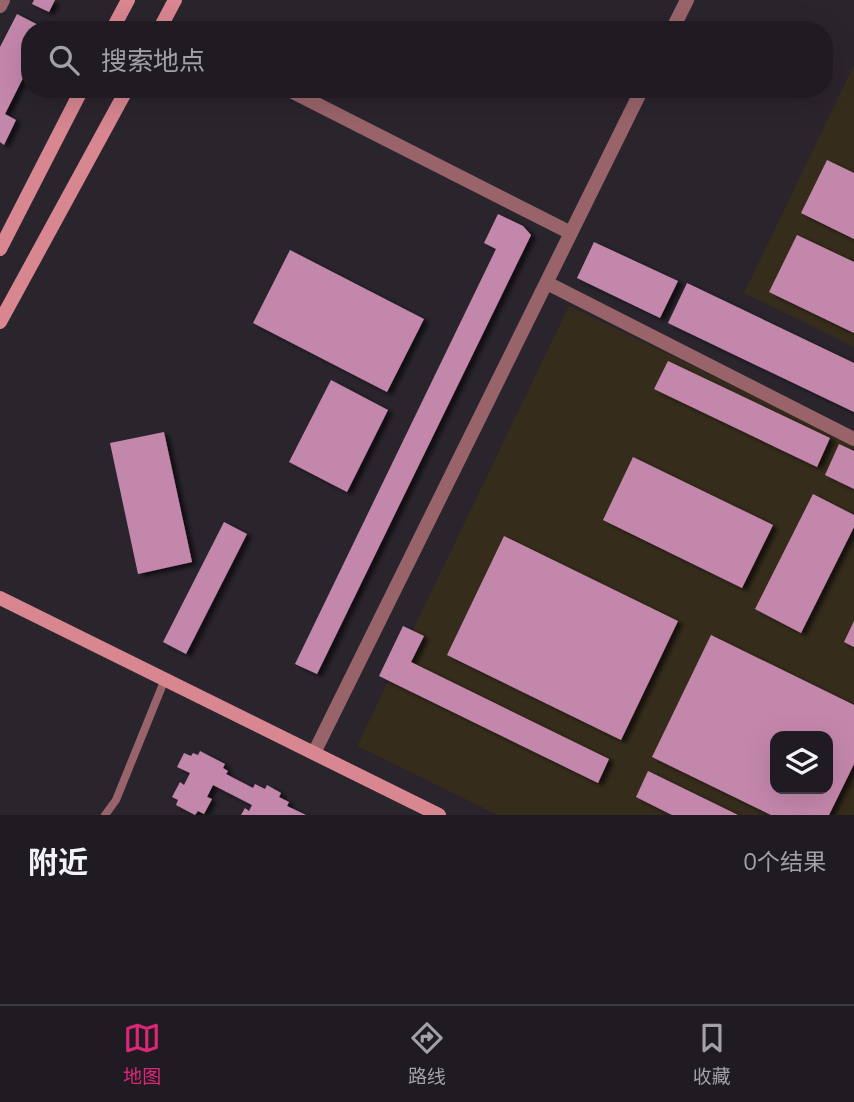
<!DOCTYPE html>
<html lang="zh">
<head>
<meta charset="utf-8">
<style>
	:root { --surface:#201b22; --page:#2d282f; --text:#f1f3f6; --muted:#a2a1a5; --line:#3d3940; --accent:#db2777 }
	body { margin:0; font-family:"Nunito Sans","Noto Sans SC",sans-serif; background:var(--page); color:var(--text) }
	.controls { position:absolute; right:21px; bottom:21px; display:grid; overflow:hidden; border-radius:14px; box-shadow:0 7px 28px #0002 }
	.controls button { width:63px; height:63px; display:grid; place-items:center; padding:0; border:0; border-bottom:2px solid var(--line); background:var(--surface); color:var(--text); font:35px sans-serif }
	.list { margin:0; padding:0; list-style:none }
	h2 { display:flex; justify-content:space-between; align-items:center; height:91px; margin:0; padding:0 28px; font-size:30px }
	h2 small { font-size:23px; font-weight:400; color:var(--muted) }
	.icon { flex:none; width:38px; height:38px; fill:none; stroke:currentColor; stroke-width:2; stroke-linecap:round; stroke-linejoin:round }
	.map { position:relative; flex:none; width:854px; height:815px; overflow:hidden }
	.search { position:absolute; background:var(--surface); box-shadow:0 7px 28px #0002; left:21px; right:21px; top:21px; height:77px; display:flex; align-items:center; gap:18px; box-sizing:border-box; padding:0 24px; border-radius:28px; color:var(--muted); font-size:26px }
	.sheet { height:189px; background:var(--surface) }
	nav { display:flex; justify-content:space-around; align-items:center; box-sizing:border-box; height:98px; border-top:2px solid var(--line); background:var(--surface); font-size:19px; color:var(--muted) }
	nav a { display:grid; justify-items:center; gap:4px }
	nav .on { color:var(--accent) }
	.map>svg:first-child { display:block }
	.industrial { fill:#362c1c; fill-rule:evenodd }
	.building { fill:#c487ac; fill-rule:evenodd; filter:url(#shadow) }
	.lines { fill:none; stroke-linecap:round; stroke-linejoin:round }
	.lane { stroke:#98646a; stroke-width:8 }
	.street { stroke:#98646a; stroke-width:14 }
	.secondary { stroke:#d88690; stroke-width:14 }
</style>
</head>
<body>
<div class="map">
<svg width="854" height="815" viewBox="0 0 854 815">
	<defs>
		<filter id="shadow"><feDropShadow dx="5" dy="3" stdDeviation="2" flood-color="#0009"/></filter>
	</defs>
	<rect width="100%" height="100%" fill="#2a242d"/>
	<path class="industrial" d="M 854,65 L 854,347 L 744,293 Z
		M 569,306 L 854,445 L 854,815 L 498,815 L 357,746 ZM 775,736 L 828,736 L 828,789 L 775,789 Z"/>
	<path class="building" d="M 34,0 L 55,0 L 49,12 L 32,4 Z
		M 17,14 L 48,30 L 30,30 L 30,64 L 5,114 L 16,120 L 4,145 L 0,142 L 0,47 Z
		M 827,160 L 854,173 L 854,239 L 801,213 Z
		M 498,214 L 523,226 L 531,235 L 317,674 L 295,664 L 496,249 L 484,243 Z
		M 797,235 L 854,262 L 854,333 L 769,292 Z
		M 594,242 L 678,281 L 660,318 L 577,278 Z
		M 290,250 L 424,319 L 387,392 L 253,323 Z
		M 687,283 L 854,363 L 854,412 L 668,323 Z
		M 668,361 L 830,438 L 817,467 L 654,389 Z
		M 331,380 L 388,410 L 347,492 L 289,462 Z
		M 164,432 L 192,562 L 138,574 L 110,443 Z
		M 839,444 L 854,451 L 854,489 L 825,475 Z
		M 633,457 L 773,525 L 742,588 L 603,520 Z
		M 813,494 L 854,515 L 854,527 L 801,633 L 755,609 Z
		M 224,522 L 247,534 L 186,654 L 163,642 Z
		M 504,536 L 678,621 L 621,740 L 447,655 Z
		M 854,621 L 854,647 L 844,642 Z
		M 403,626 L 424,636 L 411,662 L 609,759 L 598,783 L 379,676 Z
		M 711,635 L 854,705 L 854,764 L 829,815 L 771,815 L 652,757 ZM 775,736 L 828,736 L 828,789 L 775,789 Z
		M 200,751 L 225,764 L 223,768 L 228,771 L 226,774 L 253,788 L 255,784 L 265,789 L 267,785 L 281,793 L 279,797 L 289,802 L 287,806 L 306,815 L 241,815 L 245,808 L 249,811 L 252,805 L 213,785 L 207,797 L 212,799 L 204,814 L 198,811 L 195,815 L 176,805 L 178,800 L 172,797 L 180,782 L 184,785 L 190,773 L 177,767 L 184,753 L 191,756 L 193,753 L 198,755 Z
		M 648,771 L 738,815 L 672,815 L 636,797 Z"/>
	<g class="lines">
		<path class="lane" d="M 105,815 L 116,800 L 165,679"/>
		<path class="street" d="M 0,6 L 3,0
			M 672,30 L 687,0
			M 287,89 L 571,233
			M 547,283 L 854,439
			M 314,753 L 642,89"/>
		<path class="secondary" d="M 112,30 L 128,0
			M 159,30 L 175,0
			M 0,249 L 82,89
			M 0,322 L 127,89
			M 0,598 L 439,815"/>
	</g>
</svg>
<div class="controls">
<button><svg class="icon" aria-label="layers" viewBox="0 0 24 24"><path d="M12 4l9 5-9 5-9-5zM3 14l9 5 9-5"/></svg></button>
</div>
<div class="search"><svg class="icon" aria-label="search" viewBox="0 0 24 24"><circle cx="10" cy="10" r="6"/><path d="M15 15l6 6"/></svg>搜索地点</div>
</div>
<section class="sheet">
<h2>附近<small>0个结果</small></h2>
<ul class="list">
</ul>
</section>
<nav>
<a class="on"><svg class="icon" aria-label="map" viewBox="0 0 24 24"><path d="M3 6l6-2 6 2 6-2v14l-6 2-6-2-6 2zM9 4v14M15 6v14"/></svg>地图</a>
<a><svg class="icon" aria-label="directions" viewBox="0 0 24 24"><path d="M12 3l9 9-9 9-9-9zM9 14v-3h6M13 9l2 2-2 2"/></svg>路线</a>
<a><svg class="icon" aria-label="saved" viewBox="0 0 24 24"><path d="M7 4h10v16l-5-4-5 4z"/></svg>收藏</a>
</nav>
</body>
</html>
